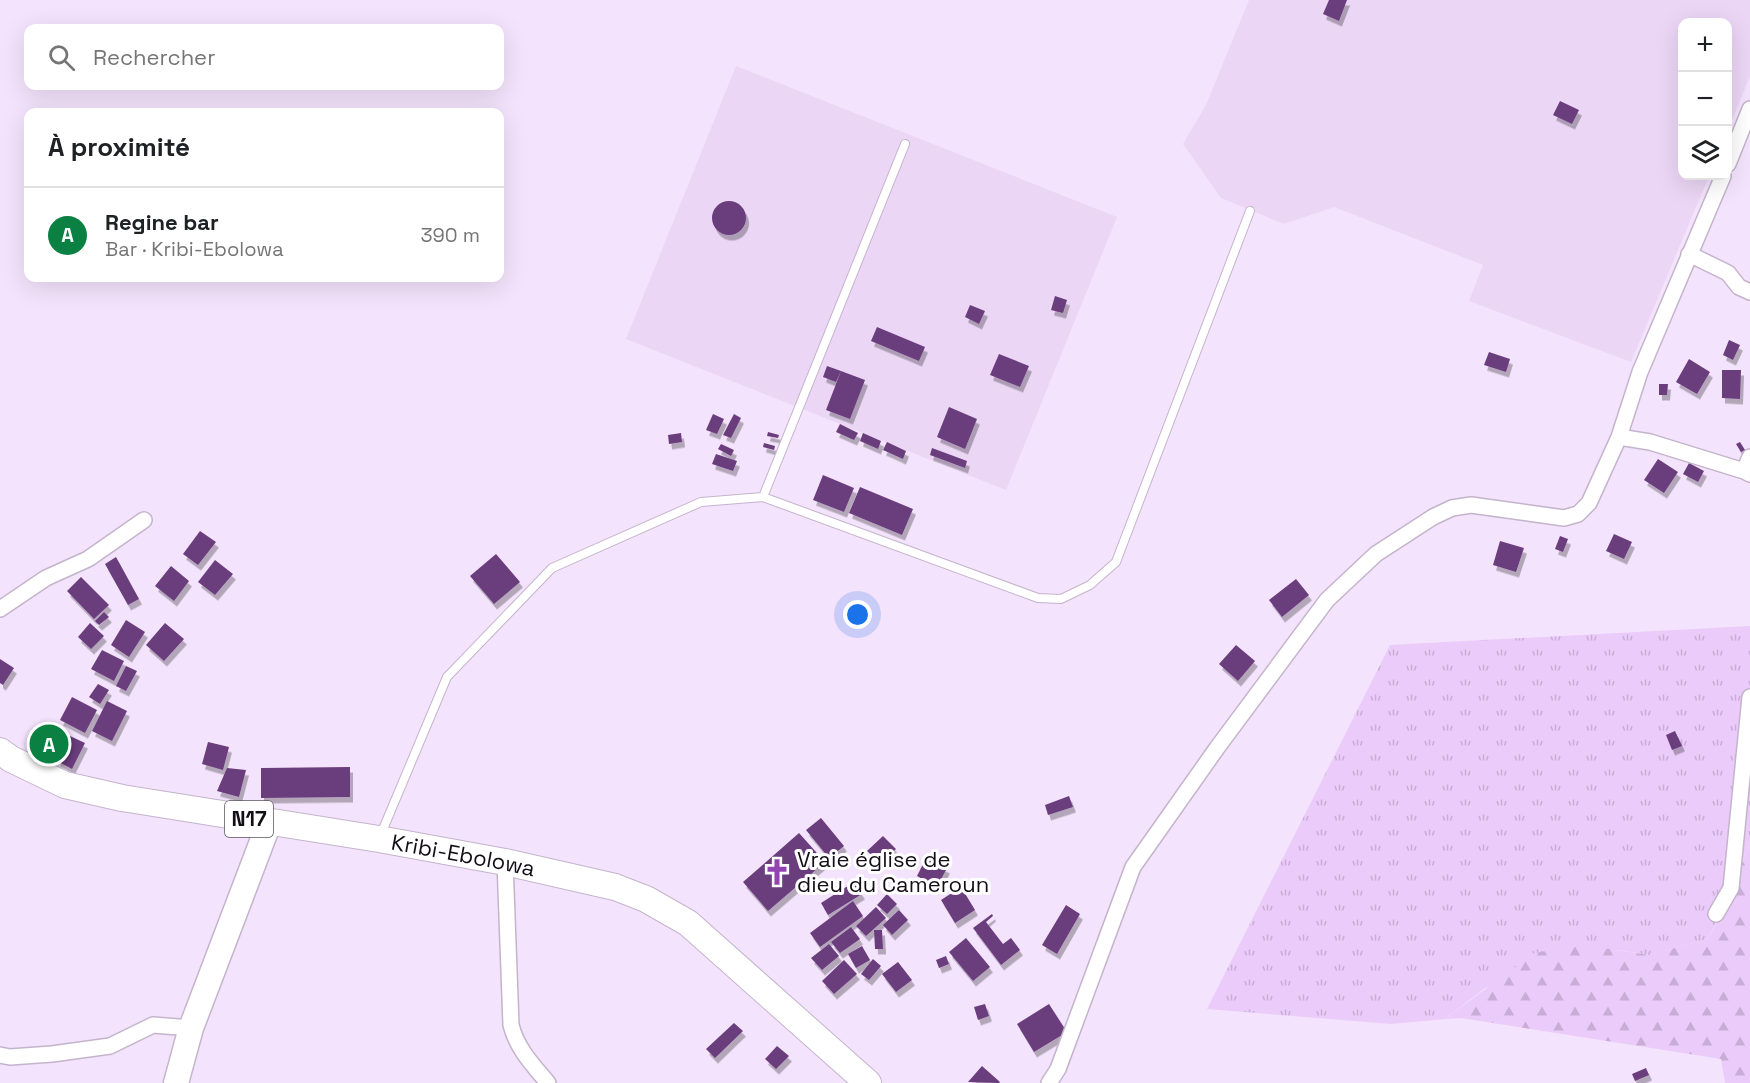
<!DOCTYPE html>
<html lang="fr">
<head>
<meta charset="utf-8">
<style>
	:root { --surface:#fff; --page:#f2f2f2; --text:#202124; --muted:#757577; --line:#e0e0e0; --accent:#0b8043 }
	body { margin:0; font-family:"Space Grotesk",sans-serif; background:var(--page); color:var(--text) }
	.controls { position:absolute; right:18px; top:18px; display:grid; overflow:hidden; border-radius:12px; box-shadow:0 6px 24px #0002 }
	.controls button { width:54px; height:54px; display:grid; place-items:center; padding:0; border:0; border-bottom:2px solid var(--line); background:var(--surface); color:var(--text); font:30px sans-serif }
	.you { position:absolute; left:858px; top:615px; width:21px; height:21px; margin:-15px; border:4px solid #fff; border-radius:50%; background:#1a73e8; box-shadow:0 0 0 9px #1a73e833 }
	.badge { display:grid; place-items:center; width:39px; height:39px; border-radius:50%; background:var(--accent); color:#fff; font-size:20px; font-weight:700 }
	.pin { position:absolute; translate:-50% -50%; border:3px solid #fff; box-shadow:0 2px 6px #0006 }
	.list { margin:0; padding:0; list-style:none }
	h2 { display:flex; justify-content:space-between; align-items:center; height:78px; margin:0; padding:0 24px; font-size:26px }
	h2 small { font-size:20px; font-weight:400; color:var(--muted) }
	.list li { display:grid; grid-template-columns:39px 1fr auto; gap:18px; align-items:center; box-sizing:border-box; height:96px; padding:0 24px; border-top:2px solid var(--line) }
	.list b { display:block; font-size:22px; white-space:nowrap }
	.list p { margin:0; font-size:20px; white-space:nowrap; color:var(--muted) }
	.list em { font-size:20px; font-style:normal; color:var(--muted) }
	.icon { flex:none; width:33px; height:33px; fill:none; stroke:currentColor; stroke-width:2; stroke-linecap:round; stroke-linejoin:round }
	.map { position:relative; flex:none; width:1750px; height:1083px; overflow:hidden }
	.search { position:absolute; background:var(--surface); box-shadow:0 6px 24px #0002; left:24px; top:24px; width:480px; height:66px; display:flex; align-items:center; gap:15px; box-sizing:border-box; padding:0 21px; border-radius:12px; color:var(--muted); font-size:22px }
	.panel { position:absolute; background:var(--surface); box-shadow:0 6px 24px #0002; left:24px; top:108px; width:480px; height:174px; border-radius:12px }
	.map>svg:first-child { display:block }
	.built { fill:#ebd6f5 }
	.grass { fill:url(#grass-tufts) }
	.forest { fill:url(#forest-firs) }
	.building { fill:#6b3d7d; filter:url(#shadow) }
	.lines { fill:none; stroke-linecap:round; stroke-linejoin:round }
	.service-casing { stroke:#c4b4cb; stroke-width:10 }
	.minor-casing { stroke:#c4b4cb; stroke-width:18 }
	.primary-casing { stroke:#c4b4cb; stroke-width:27 }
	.trunk-casing { stroke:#c4b4cb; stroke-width:28 }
	.service { stroke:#fff; stroke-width:8 }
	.minor { stroke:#fff; stroke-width:15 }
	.primary { stroke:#fff; stroke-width:24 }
	.trunk { stroke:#fff; stroke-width:26 }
	.labels { text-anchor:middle; stroke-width:6; stroke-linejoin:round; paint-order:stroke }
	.shield { fill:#fff; stroke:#5a565c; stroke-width:1.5 }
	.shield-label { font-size:21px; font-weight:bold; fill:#130e16 }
	.street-label { font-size:22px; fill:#130e16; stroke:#fff }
	.poi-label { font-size:22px; fill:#130e16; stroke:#fff; text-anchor:start }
</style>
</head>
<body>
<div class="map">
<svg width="1750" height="1083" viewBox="0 0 1750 1083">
	<defs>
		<pattern id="grass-tufts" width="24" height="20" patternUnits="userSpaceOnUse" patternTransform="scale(1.5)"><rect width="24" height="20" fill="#ebcbfa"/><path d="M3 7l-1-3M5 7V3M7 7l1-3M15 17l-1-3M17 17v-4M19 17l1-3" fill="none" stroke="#c9add6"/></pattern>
		<pattern id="forest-firs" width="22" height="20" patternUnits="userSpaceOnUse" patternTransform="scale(1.5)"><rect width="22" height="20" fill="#ebcbfa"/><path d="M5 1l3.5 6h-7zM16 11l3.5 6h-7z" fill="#c9add6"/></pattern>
		<filter id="shadow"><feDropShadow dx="3" dy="5.5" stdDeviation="0" flood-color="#0004"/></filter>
	</defs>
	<rect width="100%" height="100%" fill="#f4e3fc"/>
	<path class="built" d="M 1249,0 L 1750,0 L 1750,76 L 1728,130 L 1728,22 L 1682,22 L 1682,176 L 1709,176 L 1631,362 L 1469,301 L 1483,265 L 1334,207 L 1284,224 L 1221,198 L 1183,144 L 1206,105 Z
		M 736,66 L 1117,217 L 1006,490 L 626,339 Z"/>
	<path class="grass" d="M 1750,626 L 1750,841 L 1737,876 L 1708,939 L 1649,955 L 1618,950 L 1485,988 L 1445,1019 L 1391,1024 L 1207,1009 L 1390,645 Z"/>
	<path class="forest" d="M 1750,841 L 1750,1083 L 1725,1083 L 1721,1059 L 1461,1018 L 1445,1019 L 1534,953 L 1583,945 L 1649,955 L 1708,939 L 1730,896 Z"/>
	<path class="building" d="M 1329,0 L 1347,0 L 1339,21 L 1323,14 Z
		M 1560,101 L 1579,110 L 1572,124 L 1553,115 Z
		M712 218a17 17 0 1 1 34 0a17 17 0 1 1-34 0Z
		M 1055,296 L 1067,300 L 1063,313 L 1051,310 Z
		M 970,305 L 985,311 L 979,324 L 965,317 Z
		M 877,327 L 925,347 L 919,361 L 871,341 Z
		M 1729,340 L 1740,345 L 1733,360 L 1723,355 Z
		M 1489,352 L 1510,359 L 1506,372 L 1484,365 Z
		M 999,354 L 1029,366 L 1020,387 L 990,375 Z
		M 1689,359 L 1710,372 L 1697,394 L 1676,382 Z
		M 827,366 L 841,371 L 836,382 L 823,377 Z
		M 1722,370 L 1741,370 L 1740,399 L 1722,398 Z
		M 841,371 L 865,380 L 850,419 L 826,410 Z
		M 1659,384 L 1668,384 L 1667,395 L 1659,395 Z
		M 949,407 L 977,419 L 965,449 L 937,437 Z
		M 713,414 L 724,419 L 717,434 L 706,430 Z
		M 734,414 L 741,418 L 731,438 L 723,435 Z
		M 840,424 L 858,433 L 854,440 L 836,432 Z
		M 768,432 L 779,435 L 778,438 L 767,436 Z
		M 681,433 L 682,442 L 669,444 L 668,435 Z
		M 863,433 L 881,441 L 878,449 L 860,441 Z
		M 887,442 L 906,451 L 903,459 L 883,450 Z
		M 1740,442 L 1745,450 L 1741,452 L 1736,444 Z
		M 764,443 L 775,446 L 774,450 L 763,447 Z
		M 721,444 L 734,450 L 731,456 L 718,449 Z
		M 932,448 L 967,461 L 965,468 L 930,455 Z
		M 716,454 L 737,461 L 733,471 L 712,464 Z
		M 1658,459 L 1678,472 L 1664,493 L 1644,480 Z
		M 1689,463 L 1704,471 L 1698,482 L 1683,474 Z
		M 823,475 L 854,488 L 844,512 L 813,500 Z
		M 860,487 L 913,509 L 902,535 L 849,513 Z
		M 200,531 L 216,542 L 198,565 L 183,554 Z
		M 1614,534 L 1632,542 L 1624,559 L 1606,551 Z
		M 1560,536 L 1568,539 L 1563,552 L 1555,549 Z
		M 1500,541 L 1524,548 L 1516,572 L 1493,565 Z
		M 496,554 L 520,582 L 494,604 L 470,576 Z
		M 116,557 L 139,599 L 128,605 L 105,564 Z
		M 215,560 L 233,574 L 215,595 L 198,582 Z
		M 171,566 L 189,581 L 174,601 L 155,586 Z
		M 81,577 L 109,605 L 94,619 L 67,591 Z
		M 1296,579 L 1309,595 L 1282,617 L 1269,600 Z
		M 104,612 L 109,617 L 99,625 L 95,621 Z
		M 126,620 L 145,632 L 129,657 L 111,645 Z
		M 90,623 L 104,636 L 91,649 L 78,637 Z
		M 165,623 L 184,639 L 164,661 L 146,645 Z
		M 1236,645 L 1255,661 L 1238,681 L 1219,664 Z
		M 102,650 L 124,661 L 114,681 L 91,669 Z
		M 0,659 L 14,668 L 3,685 L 0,683 Z
		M 126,666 L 137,671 L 126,691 L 116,686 Z
		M 98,684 L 109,690 L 100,704 L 89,697 Z
		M 72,697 L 97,710 L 85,733 L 60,720 Z
		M 107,701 L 127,711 L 112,741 L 92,731 Z
		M 1675,731 L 1682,746 L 1672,750 L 1666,735 Z
		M 48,735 L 59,742 L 50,756 L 39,749 Z
		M 70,736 L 85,743 L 72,769 L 57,761 Z
		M 208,742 L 229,747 L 223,770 L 202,764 Z
		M 350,767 L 350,797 L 261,798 L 261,768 Z
		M 227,768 L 246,770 L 239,797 L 217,791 Z
		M 1069,796 L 1073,807 L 1048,815 L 1045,805 Z
		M 821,818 L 844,846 L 829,858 L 806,830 Z
		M 799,833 L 825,862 L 768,911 L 743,882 Z
		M 883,836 L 896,849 L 881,864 L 867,851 Z
		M 926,858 L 947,868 L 937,887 L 917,876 Z
		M 854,882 L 862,894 L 828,915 L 821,903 Z
		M 961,887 L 975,910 L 955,923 L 941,900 Z
		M 887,894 L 897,904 L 887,914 L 877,905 Z
		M 853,901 L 863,916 L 820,947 L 810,933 Z
		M 1066,905 L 1080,914 L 1057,954 L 1042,945 Z
		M 876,907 L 886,918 L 866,936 L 856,926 Z
		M 899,910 L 908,920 L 892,935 L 883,925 Z
		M 992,914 L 993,916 L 986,922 L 1003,944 L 1011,938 L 1020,950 L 1001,965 L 973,928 Z
		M 851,927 L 860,939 L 840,953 L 831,942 Z
		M 874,930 L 882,930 L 883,949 L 875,949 Z
		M 966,938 L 990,967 L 973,981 L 949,952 Z
		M 829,944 L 839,956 L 822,970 L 811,958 Z
		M 862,946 L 870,960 L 856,968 L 848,954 Z
		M 946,956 L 949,964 L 939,968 L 936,960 Z
		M 873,959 L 881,966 L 869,980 L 861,974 Z
		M 844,960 L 857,974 L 834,994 L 822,981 Z
		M 898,962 L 912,980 L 896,992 L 882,974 Z
		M 985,1004 L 989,1016 L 978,1020 L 974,1007 Z
		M 1049,1004 L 1067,1032 L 1034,1052 L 1017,1024 Z
		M 734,1023 L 743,1031 L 715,1058 L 706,1049 Z
		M 777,1046 L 789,1056 L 776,1069 L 765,1059 Z
		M 982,1066 L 1000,1082 L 999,1083 L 968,1082 Z
		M 1646,1068 L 1649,1075 L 1635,1081 L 1632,1074 Z"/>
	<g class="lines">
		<defs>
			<path id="service" d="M 763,497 L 905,144
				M 381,834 L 447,677 L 552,568 L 701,502 L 763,497 L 1038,598 L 1061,599 L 1090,585 L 1116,562 L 1250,211"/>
			<path id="minor" d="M 1728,164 L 1750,109
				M 1689,254 L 1728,273 L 1739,287 L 1750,292
				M 1619,437 L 1650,442 L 1744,471
				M 1750,457 L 1744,471 L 1750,474
				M 0,609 L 46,578 L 88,559 L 144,520
				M 505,862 L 511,1025 C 517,1049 533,1065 548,1083
				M 1716,914 L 1731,888 L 1750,697
				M 0,1055 L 10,1057 L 52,1054 L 110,1046 L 153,1025 L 191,1028
				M 1049,1083 L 1058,1069 L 1133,867 L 1217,748 L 1327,600 L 1376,554 L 1433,517 L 1452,508 L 1471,505 L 1564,518 L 1578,514 L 1589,503 L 1619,437 L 1640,372 L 1723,176"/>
			<path id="primary" d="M 176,1083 L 191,1028 L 269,823"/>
			<g id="trunk">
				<path id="s1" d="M 0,751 L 11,759 L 65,785 L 122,798 L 379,839 L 505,862 L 615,887 L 646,899 L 688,923 L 868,1083"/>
			</g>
		</defs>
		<use href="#service" class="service-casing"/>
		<use href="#minor" class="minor-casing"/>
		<use href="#primary" class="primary-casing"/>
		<use href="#trunk" class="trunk-casing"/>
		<use href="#service" class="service"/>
		<use href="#minor" class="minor"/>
		<use href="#primary" class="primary"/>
		<use href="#trunk" class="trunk"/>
	</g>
	<defs>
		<symbol id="church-bare" viewBox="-9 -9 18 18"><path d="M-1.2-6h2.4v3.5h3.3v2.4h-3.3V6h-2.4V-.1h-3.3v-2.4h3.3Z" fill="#9443b3" stroke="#fff" stroke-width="2.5" paint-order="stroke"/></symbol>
	</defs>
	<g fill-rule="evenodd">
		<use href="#church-bare" x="758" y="853" width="38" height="38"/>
	</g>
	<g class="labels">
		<rect class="shield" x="225" y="801" width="48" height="36" rx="4.5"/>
		<g class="shield-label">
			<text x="249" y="826">N17</text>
		</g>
		<g class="street-label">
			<text dy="8" stroke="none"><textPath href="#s1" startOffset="478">Kribi-Ebolowa</textPath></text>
		</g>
		<g class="poi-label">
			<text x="797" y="867">Vraie église de<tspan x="797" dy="25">dieu du Cameroun</tspan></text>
		</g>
	</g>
</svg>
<div class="controls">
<button>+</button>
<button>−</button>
<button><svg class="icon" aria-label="layers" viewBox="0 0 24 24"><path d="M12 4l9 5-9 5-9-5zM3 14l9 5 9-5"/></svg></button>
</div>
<div class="you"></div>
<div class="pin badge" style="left:49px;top:744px">A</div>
<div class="search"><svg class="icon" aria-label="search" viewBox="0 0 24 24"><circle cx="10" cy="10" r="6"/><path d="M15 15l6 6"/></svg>Rechercher</div>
<section class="panel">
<h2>À proximité<small></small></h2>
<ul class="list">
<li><span class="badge">A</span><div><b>Regine bar</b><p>Bar · Kribi-Ebolowa</p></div><em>390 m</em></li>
</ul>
</section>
</div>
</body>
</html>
